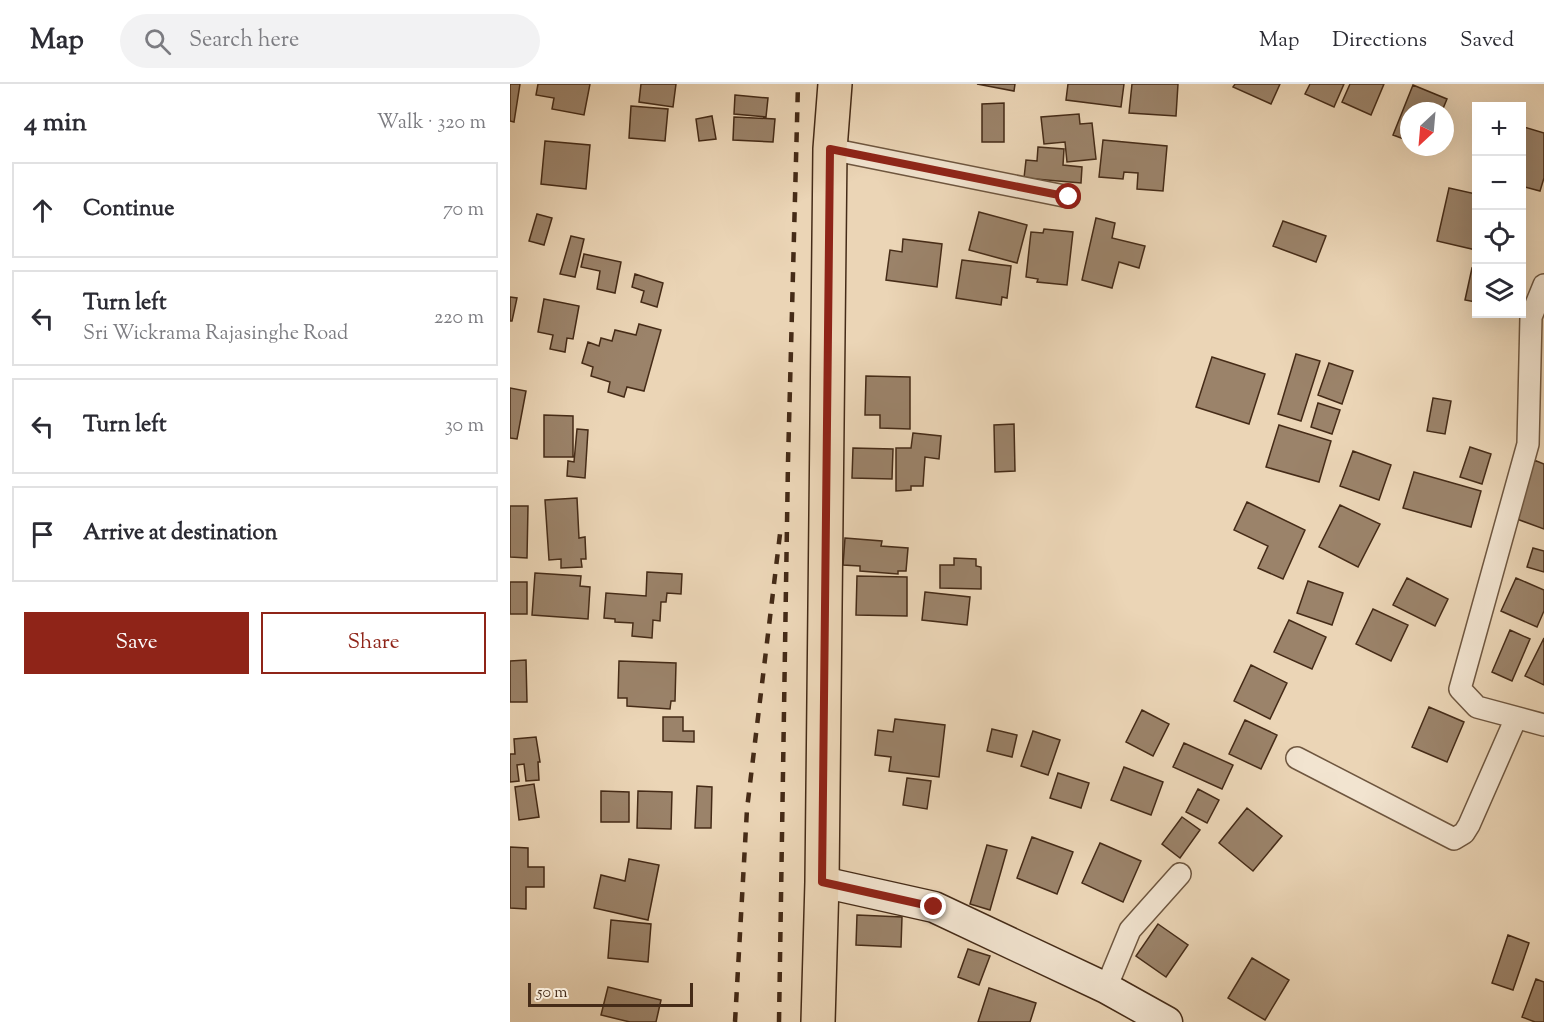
<!DOCTYPE html>
<html lang="en">
<head>
<meta charset="utf-8">
<style>
	:root { --surface:#fff; --page:#f2f2f3; --text:#2b2b33; --muted:#7c7c81; --line:#e1e1e2; --accent:#8f2418 }
	body { margin:0; font-family:"Sorts Mill Goudy",serif; background:var(--page); color:var(--text) }
	.controls { position:absolute; right:18px; top:18px; display:grid; overflow:hidden; border-radius:0px; box-shadow:0 6px 24px #0002 }
	.controls button { width:54px; height:54px; display:grid; place-items:center; padding:0; border:0; border-bottom:2px solid var(--line); background:var(--surface); color:var(--text); font:30px sans-serif }
	.compass { position:absolute; left:890px; top:18px; width:54px; height:54px; border-radius:50%; background:var(--surface); box-shadow:0 6px 24px #0002; rotate:206deg }
	.scale { position:absolute; left:18px; bottom:15px; width:165px; box-sizing:border-box; padding-left:6px; border:3px solid #452b17; border-top:0; font-size:16px; line-height:21px; white-space:nowrap; color:#452b17; -webkit-text-stroke:4px #f2e4d0; paint-order:stroke }
	.stop { position:absolute; width:18px; height:18px; margin:-14px; border:4px solid #8f2418; border-radius:50%; background:#fff }
	.stop.end { background:#8f2418; border-color:#fff; box-shadow:0 2px 6px #0008 }
	.list { margin:0; padding:0; list-style:none }
	h2 { display:flex; justify-content:space-between; align-items:center; height:78px; margin:0; padding:0 24px; font-size:26px }
	h2 small { font-size:20px; font-weight:400; color:var(--muted) }
	.list li { display:grid; grid-template-columns:39px 1fr auto; gap:18px; align-items:center; box-sizing:border-box; height:96px; margin:0 12px 12px; padding:0 12px; border:2px solid var(--line); border-radius:0px }
	.list b { display:block; font-size:22px; white-space:nowrap }
	.list p { margin:0; font-size:20px; white-space:nowrap; color:var(--muted) }
	.list em { font-size:20px; font-style:normal; color:var(--muted) }
	.actions { display:flex; gap:12px; padding:18px 24px }
	.actions a { flex:1; padding:14px 0; border:2px solid var(--accent); border-radius:0px; text-align:center; font-size:21px; color:var(--accent) }
	.actions .main { background:var(--accent); color:#fff }
	.icon { flex:none; width:33px; height:33px; fill:none; stroke:currentColor; stroke-width:2; stroke-linecap:round; stroke-linejoin:round }
	.map { position:relative; flex:none; width:1034px; height:938px; overflow:hidden }
	header { display:flex; align-items:center; gap:36px; box-sizing:border-box; height:84px; padding:0 30px; background:var(--surface); border-bottom:2px solid var(--line) }
	header strong { font-size:28px }
	nav { display:flex; gap:33px; margin-inline-start:auto; font-size:21px }
	.search { width:420px; height:54px; background:var(--page); display:flex; align-items:center; gap:15px; box-sizing:border-box; padding:0 21px; border-radius:33px; color:var(--muted); font-size:22px }
	main { display:flex }
	aside { flex:1; background:var(--surface) }
	.map>svg:first-child { display:block }
	.building { fill:#9b836a; stroke:#452b17; stroke-width:1.5 }
	.lines { fill:none; stroke-linecap:round; stroke-linejoin:round }
	.street-casing { stroke:#6e563f; stroke-width:24 }
	.secondary-casing { stroke:#452b17; stroke-width:33 }
	.primary-casing { stroke:#452b17; stroke-width:36 }
	.street { stroke:#f2e4d0; stroke-width:21 }
	.secondary { stroke:#f2e4d0; stroke-width:30 }
	.primary { stroke:#ebd5b6; stroke-width:33 }
	.rail { stroke:#452b17; stroke-width:4.5; stroke-dasharray:10 10; stroke-linecap:butt }
	.route { stroke:#8f2418; stroke-width:8 }
</style>
</head>
<body>
<header>
<strong>Map</strong>
<div class="search"><svg class="icon" aria-label="search" viewBox="0 0 24 24"><circle cx="10" cy="10" r="6"/><path d="M15 15l6 6"/></svg>Search here</div>
<nav><a>Map</a><a>Directions</a><a>Saved</a></nav>
</header>
<main>
<aside>
<h2>4 min<small>Walk · 320 m</small></h2>
<ul class="list">
<li><svg class="icon" aria-label="ahead" viewBox="0 0 24 24"><path d="M12 20V5M6 11l6-6 6 6"/></svg><div><b>Continue</b></div><em>70 m</em></li>
<li><svg class="icon" aria-label="left" viewBox="0 0 24 24"><path d="M17 20v-9H6M10 6l-5 5 5 5"/></svg><div><b>Turn left</b><p>Sri Wickrama Rajasinghe Road</p></div><em>220 m</em></li>
<li><svg class="icon" aria-label="left" viewBox="0 0 24 24"><path d="M17 20v-9H6M10 6l-5 5 5 5"/></svg><div><b>Turn left</b></div><em>30 m</em></li>
<li><svg class="icon" aria-label="arrive" viewBox="0 0 24 24"><path d="M6 21V4h12l-3 4 3 4H6"/></svg><div><b>Arrive at destination</b></div></li>
</ul>
<div class="actions"><a class="main">Save</a><a>Share</a></div>
</aside>
<div class="map">
<svg width="1034" height="938" viewBox="0 0 1034 938">
	<rect width="100%" height="100%" fill="#ebd5b6"/>
	<filter id="stains"><feTurbulence type="fractalNoise" baseFrequency=".00333" numOctaves="4"/><feColorMatrix values="0 0 0 0 .2 0 0 0 0 .09 0 0 0 0 .02 0 0 0 .5 -.17"/></filter>
	<radialGradient id="worn" r=".72"><stop offset=".6" stop-color="#630" stop-opacity="0"/><stop offset="1" stop-color="#630" stop-opacity=".3"/></radialGradient>
	<path class="building" d="M 0,0 L 10,0 L 4,38 L 0,37 Z
		M 28,0 L 80,0 L 74,31 L 42,25 L 44,14 L 26,11 Z
		M 131,0 L 166,0 L 163,23 L 129,18 Z
		M 467,0 L 505,0 L 504,7 Z
		M 558,0 L 614,0 L 611,23 L 556,16 Z
		M 622,0 L 668,0 L 666,32 L 619,29 Z
		M 725,0 L 770,0 L 761,20 L 723,3 Z
		M 800,0 L 834,0 L 824,23 L 795,10 Z
		M 840,0 L 874,0 L 861,31 L 832,18 Z
		M 903,1 L 937,15 L 932,27 L 899,27 L 899,57 L 883,51 Z
		M 225,11 L 258,14 L 256,33 L 224,30 Z
		M 494,19 L 494,58 L 472,58 L 472,20 Z
		M 121,22 L 158,25 L 155,57 L 119,54 Z
		M 569,30 L 570,40 L 582,39 L 586,75 L 557,78 L 555,58 L 534,60 L 531,33 Z
		M 202,32 L 206,55 L 189,57 L 186,35 Z
		M 224,33 L 265,35 L 263,58 L 223,56 Z
		M 1011,42 L 1034,49 L 1034,94 L 1030,107 L 1011,102 Z
		M 593,56 L 657,62 L 653,107 L 627,105 L 628,89 L 614,88 L 613,95 L 589,93 Z
		M 35,57 L 80,61 L 76,105 L 31,100 Z
		M 528,63 L 554,65 L 553,81 L 572,83 L 571,99 L 514,94 L 516,76 L 527,77 Z
		M 939,104 L 966,110 L 966,166 L 927,157 Z
		M 469,128 L 517,141 L 507,179 L 459,166 Z
		M 27,130 L 42,134 L 34,161 L 19,157 Z
		M 586,134 L 605,139 L 602,154 L 635,162 L 629,184 L 609,178 L 602,204 L 572,196 Z
		M 773,137 L 816,152 L 806,178 L 763,162 Z
		M 534,145 L 563,148 L 557,201 L 527,198 L 528,195 L 516,193 L 521,148 L 533,149 Z
		M 61,152 L 74,155 L 65,193 L 50,190 Z
		M 393,155 L 432,160 L 427,203 L 376,196 L 380,166 L 392,168 Z
		M 74,170 L 111,178 L 105,209 L 87,205 L 90,187 L 71,183 Z
		M 452,176 L 501,182 L 497,214 L 492,213 L 491,221 L 446,214 Z
		M 962,184 L 966,185 L 966,218 L 955,216 Z
		M 125,190 L 153,199 L 147,223 L 131,218 L 134,207 L 122,203 Z
		M 0,213 L 7,214 L 2,237 L 0,237 Z
		M 34,215 L 69,222 L 63,255 L 57,254 L 55,268 L 40,265 L 43,251 L 28,248 Z
		M 129,240 L 151,246 L 134,307 L 117,303 L 114,313 L 98,308 L 100,298 L 81,292 L 83,283 L 72,279 L 78,258 L 89,262 L 91,254 L 102,257 L 105,246 L 126,251 Z
		M 786,270 L 810,277 L 791,337 L 768,330 Z
		M 702,273 L 755,290 L 739,340 L 686,323 Z
		M 819,279 L 843,287 L 832,320 L 808,311 Z
		M 356,292 L 400,293 L 400,345 L 370,344 L 370,331 L 355,331 Z
		M 0,304 L 16,307 L 7,355 L 0,354 Z
		M 923,314 L 941,317 L 935,350 L 917,347 Z
		M 808,319 L 830,326 L 822,350 L 801,343 Z
		M 34,331 L 63,332 L 63,373 L 34,373 Z
		M 504,340 L 505,387 L 485,388 L 484,341 Z
		M 769,341 L 821,357 L 809,398 L 756,383 Z
		M 67,345 L 78,346 L 75,394 L 57,392 L 58,377 L 64,378 Z
		M 403,349 L 431,352 L 429,375 L 415,373 L 413,402 L 401,402 L 401,406 L 386,407 L 386,364 L 401,364 Z
		M 960,363 L 981,370 L 972,400 L 950,393 Z
		M 343,364 L 383,365 L 382,395 L 342,394 Z
		M 843,367 L 881,381 L 869,416 L 830,402 Z
		M 1024,376 L 1034,380 L 1034,445 L 1004,434 Z
		M 904,388 L 971,407 L 961,443 L 893,424 Z
		M 67,414 L 69,454 L 75,453 L 76,475 L 71,475 L 72,483 L 51,484 L 51,475 L 39,476 L 35,416 Z
		M 737,418 L 795,446 L 773,495 L 748,484 L 758,462 L 724,446 Z
		M 830,421 L 870,440 L 848,483 L 809,463 Z
		M 0,422 L 18,422 L 17,474 L 0,473 Z
		M 335,454 L 372,457 L 371,462 L 398,464 L 396,487 L 388,487 L 388,490 L 350,487 L 350,482 L 333,481 Z
		M 1023,464 L 1034,467 L 1034,488 L 1017,483 Z
		M 444,474 L 466,475 L 466,482 L 471,483 L 471,505 L 430,504 L 430,481 L 444,481 Z
		M 137,488 L 172,490 L 171,510 L 157,509 L 156,518 L 151,518 L 150,537 L 143,536 L 142,554 L 122,552 L 123,539 L 105,538 L 105,535 L 94,534 L 96,509 L 136,512 Z
		M 25,489 L 71,492 L 70,502 L 80,503 L 78,535 L 22,531 Z
		M 347,492 L 397,493 L 397,532 L 346,531 Z
		M 897,494 L 938,515 L 925,542 L 883,521 Z
		M 1006,494 L 1034,506 L 1034,527 L 1027,543 L 991,527 Z
		M 798,497 L 833,509 L 822,541 L 787,529 Z
		M 0,498 L 17,498 L 17,530 L 0,530 Z
		M 415,508 L 460,513 L 457,541 L 412,536 Z
		M 863,525 L 898,541 L 881,577 L 846,560 Z
		M 779,536 L 816,553 L 802,585 L 764,568 Z
		M 1000,546 L 1020,555 L 1002,597 L 982,588 Z
		M 1034,554 L 1034,601 L 1015,592 Z
		M 16,576 L 17,618 L 0,618 L 0,577 Z
		M 109,577 L 166,579 L 165,617 L 161,617 L 160,625 L 117,622 L 117,614 L 108,614 Z
		M 741,581 L 777,599 L 760,635 L 724,617 Z
		M 919,623 L 954,638 L 937,678 L 902,663 Z
		M 632,626 L 659,640 L 643,672 L 616,658 Z
		M 153,633 L 173,633 L 173,647 L 184,647 L 184,658 L 153,657 Z
		M 385,635 L 435,641 L 429,693 L 379,687 L 381,673 L 365,671 L 368,646 L 383,648 Z
		M 735,636 L 767,651 L 751,685 L 719,670 Z
		M 482,645 L 507,651 L 502,673 L 477,667 Z
		M 523,647 L 550,656 L 538,691 L 511,682 Z
		M 26,653 L 30,678 L 28,678 L 29,696 L 16,697 L 14,680 L 7,681 L 9,697 L 0,698 L 0,670 L 5,670 L 4,655 Z
		M 674,659 L 723,681 L 712,705 L 663,683 Z
		M 614,683 L 653,698 L 641,731 L 601,716 Z
		M 548,689 L 579,699 L 571,724 L 540,714 Z
		M 397,694 L 421,697 L 417,725 L 393,721 Z
		M 24,700 L 29,733 L 9,736 L 5,703 Z
		M 187,702 L 202,703 L 201,744 L 185,744 Z
		M 688,705 L 709,716 L 697,739 L 676,728 Z
		M 91,707 L 119,708 L 119,738 L 91,738 Z
		M 128,707 L 162,708 L 161,745 L 127,744 Z
		M 737,724 L 772,752 L 743,787 L 709,759 Z
		M 672,733 L 690,746 L 670,774 L 652,760 Z
		M 522,753 L 563,768 L 547,810 L 507,794 Z
		M 590,759 L 631,777 L 613,818 L 572,799 Z
		M 477,761 L 497,766 L 480,826 L 460,820 Z
		M 0,763 L 18,764 L 18,783 L 34,783 L 34,803 L 16,803 L 16,825 L 0,824 Z
		M 119,775 L 149,781 L 138,836 L 84,824 L 91,791 L 115,797 Z
		M 347,831 L 392,833 L 391,863 L 346,861 Z
		M 101,836 L 141,840 L 138,878 L 98,874 Z
		M 648,840 L 678,861 L 656,893 L 626,872 Z
		M 998,851 L 1019,859 L 1003,906 L 982,899 Z
		M 458,865 L 480,872 L 469,901 L 448,893 Z
		M 742,874 L 779,896 L 755,936 L 718,914 Z
		M 1026,895 L 1034,898 L 1034,938 L 1025,938 L 1012,933 Z
		M 98,903 L 151,916 L 146,938 L 120,938 L 91,931 Z
		M 479,904 L 526,919 L 520,938 L 468,938 Z"/>
	<g class="lines">
		<defs>
			<path id="street" d="M 320,65 L 559,113
				M 1034,201 L 1021,233 L 1018,360 L 950,605 L 967,623 L 1034,641
				M 787,674 L 944,755 L 954,749 L 959,741 L 1006,634
				M 596,904 L 620,846 L 670,790"/>
			<path id="secondary" d="M 312,798 L 424,823 L 596,904 L 657,938"/>
			<path id="primary" d="M 308,938 L 312,798 L 320,65 L 325,0"/>
		</defs>
		<use href="#street" class="street-casing"/>
		<use href="#secondary" class="secondary-casing"/>
		<use href="#primary" class="primary-casing"/>
		<use href="#street" class="street"/>
		<use href="#secondary" class="secondary"/>
		<use href="#primary" class="primary"/>
		<path class="rail" d="M 225,938 L 237,725 L 270,450
			M 269,938 L 278,378 L 288,0"/>
	</g>
	<g class="lines">
		<path class="route" d="M 424,823 L 312,798 L 320,65 L 559,113"/>
	</g>
	<rect width="100%" height="100%" filter="url(#stains)"/>
	<rect width="100%" height="100%" fill="url(#worn)"/>
</svg>
<div class="controls">
<button>+</button>
<button>−</button>
<button><svg class="icon" aria-label="locate" viewBox="0 0 24 24"><circle cx="12" cy="12" r="6"/><path d="M12 2v4M12 18v4M2 12h4M18 12h4"/></svg></button>
<button><svg class="icon" aria-label="layers" viewBox="0 0 24 24"><path d="M12 4l9 5-9 5-9-5zM3 14l9 5 9-5"/></svg></button>
</div>
<svg class="compass" viewBox="-18 -18 36 36"><path d="M0-13l5 13h-10z" fill="#e53935"/><path d="M0 13l5-13h-10z" fill="#7c7c81"/></svg>
<div class="scale">50 m</div>
<div class="stop" style="left:559px;top:113px"></div>
<div class="stop end" style="left:424px;top:823px"></div>
</div>
</main>
</body>
</html>
